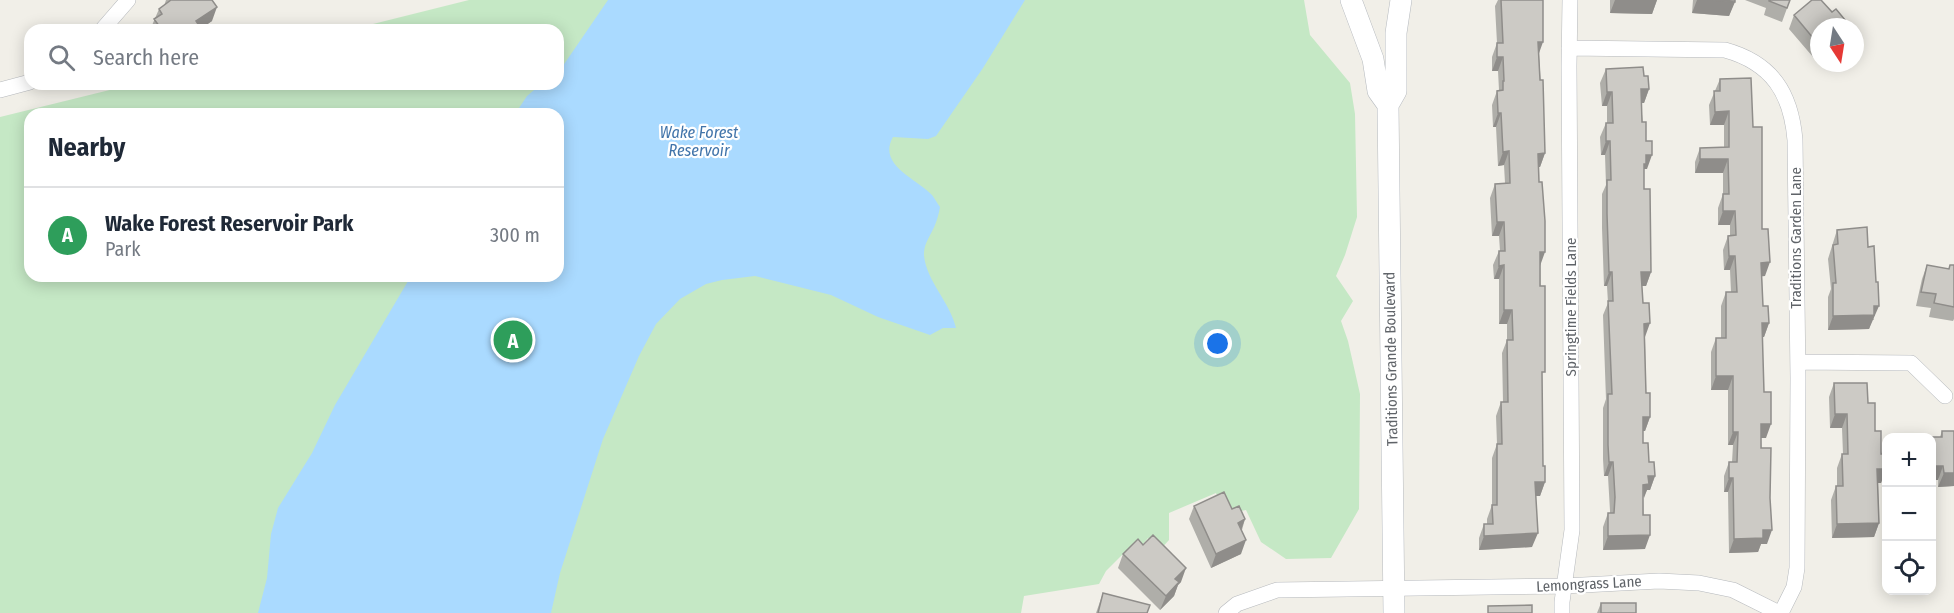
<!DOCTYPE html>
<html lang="en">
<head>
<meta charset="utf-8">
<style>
	:root { --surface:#fff; --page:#f6f6f7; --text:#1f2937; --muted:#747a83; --line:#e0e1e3; --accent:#0b8043 }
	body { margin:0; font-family:"Fira Sans Condensed",sans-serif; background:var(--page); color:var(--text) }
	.controls { position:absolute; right:18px; bottom:18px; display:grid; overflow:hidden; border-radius:12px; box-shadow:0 3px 15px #0003 }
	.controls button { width:54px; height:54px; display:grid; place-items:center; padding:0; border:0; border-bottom:2px solid var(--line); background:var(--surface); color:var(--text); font:30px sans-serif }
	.compass { position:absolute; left:1810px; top:18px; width:54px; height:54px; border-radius:50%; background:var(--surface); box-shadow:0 3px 15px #0003; rotate:168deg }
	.you { position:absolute; left:1218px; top:344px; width:21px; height:21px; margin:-15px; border:4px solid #fff; border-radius:50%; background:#1a73e8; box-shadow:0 0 0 9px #1a73e833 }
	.badge { display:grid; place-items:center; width:39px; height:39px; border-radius:50%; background:var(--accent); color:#fff; font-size:20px; font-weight:700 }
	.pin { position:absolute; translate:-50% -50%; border:3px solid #fff; box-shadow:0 2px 6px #0006 }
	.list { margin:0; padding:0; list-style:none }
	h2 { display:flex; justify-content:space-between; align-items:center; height:78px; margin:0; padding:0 24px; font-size:26px }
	h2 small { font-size:20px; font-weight:400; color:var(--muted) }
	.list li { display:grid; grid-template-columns:39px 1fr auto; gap:18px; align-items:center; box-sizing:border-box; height:96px; padding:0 24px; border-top:2px solid var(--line) }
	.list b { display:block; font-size:22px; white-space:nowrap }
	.list p { margin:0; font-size:20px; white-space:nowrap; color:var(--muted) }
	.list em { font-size:20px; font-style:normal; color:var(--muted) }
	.icon { flex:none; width:33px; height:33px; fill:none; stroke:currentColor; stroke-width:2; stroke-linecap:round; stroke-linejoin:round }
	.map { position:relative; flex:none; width:1954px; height:613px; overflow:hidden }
	.search { position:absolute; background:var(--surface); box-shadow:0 3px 15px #0003; left:24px; top:24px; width:540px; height:66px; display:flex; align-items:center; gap:15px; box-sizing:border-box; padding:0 21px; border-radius:18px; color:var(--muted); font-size:22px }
	.panel { position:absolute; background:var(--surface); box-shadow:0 3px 15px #0003; left:24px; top:108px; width:540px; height:174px; border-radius:18px }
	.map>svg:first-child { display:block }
	.green { fill:#c5e8c5; fill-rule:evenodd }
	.water { fill:#aadaff }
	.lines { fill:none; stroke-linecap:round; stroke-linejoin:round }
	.street-casing { stroke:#b5b8bc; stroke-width:16 }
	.secondary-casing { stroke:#b6babf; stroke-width:22 }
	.street { stroke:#fff; stroke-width:15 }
	.secondary { stroke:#fff; stroke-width:21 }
	.wall { fill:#afaea9 }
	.shaded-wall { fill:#8f8d8a }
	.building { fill:#cccac5; stroke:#8f8d8a; stroke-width:1.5 }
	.labels { text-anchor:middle; stroke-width:4.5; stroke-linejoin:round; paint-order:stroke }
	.street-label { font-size:15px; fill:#5f6368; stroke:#fff }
	.water-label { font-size:16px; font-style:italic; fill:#4174aa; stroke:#fff }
</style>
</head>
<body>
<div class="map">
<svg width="1954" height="613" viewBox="0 0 1954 613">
	<rect width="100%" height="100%" fill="#f1efe8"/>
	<path class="green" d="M 469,0 L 1304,0 L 1310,35 L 1350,83 L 1355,114 L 1357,217 L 1345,255 L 1336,276 L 1353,301 L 1341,321 L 1348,341 L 1360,394 L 1359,509 L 1331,558 L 1286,559 L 1261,542 L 1246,510 L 1226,514 L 1216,493 L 1169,513 L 1169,540 L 1159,551 L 1148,538 L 1140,548 L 1134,543 L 1106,571 L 1099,584 L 1024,596 L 1021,613 L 0,613 L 0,117 L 134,84 L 558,84 L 558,30 L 349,30 ZM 30,114 L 558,114 L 558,276 L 30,276 Z"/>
	<path class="water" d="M 608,0 L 1025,0 L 983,68 L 936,136 L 928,139 L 893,137 C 877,165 917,179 932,195 C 935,199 937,203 940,207 C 939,213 937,220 935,225 C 931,235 923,244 924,256 C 927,282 950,302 956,328 L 943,328 L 930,335 L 878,317 L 831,295 L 755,276 L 722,280 L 706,284 L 680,299 L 656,324 L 639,356 L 603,439 L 560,573 L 551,613 L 258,613 L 267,578 L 271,534 L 278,508 L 312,453 L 335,405 L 411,276 L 558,276 L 558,114 L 515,114 L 527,96 L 540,85 L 558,84 L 558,73 Z"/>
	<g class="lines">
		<defs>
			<path id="street" d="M 102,30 L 128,0
				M 1569,48 L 1725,50 C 1772,63 1791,93 1795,140 L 1798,378 L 1797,568 L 1794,587 L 1781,613
				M 0,90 L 30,82
				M 1798,362 L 1911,363 L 1945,396
				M 1226,613 L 1237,604 L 1277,590 L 1564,586 L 1659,581 L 1699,583 L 1733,590 L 1779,613
				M 1562,613 L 1562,602 L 1572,530 L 1569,66 L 1570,0"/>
			<path id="secondary" d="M 1351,0 L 1373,59 L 1378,91 L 1388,105 L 1394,613
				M 1388,105 L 1396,91 L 1396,33 L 1401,0"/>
		</defs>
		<use href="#street" class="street-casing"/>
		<use href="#secondary" class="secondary-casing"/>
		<use href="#street" class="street"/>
		<use href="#secondary" class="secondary"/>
	</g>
	<path class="wall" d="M 166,0 L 212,0 L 212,21 L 199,30 L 150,30 L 159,9 L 164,6 Z
		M 1498,0 L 1543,0 L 1539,54 L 1545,153 L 1540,167 L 1539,167 L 1543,466 L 1545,482 L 1540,496 L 1536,496 L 1532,547 L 1479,550 L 1479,538 L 1484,524 L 1487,524 L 1487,519 L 1492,505 L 1492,458 L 1497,444 L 1496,416 L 1501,402 L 1503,402 L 1502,353 L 1507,340 L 1507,324 L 1499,324 L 1499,279 L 1494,279 L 1493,265 L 1499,251 L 1500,251 L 1499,236 L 1492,236 L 1490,198 L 1495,184 L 1505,183 L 1504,165 L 1498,166 L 1496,127 L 1493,127 L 1492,105 L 1497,91 L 1499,90 L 1498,71 L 1492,71 L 1492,57 L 1497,43 L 1495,6 Z
		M 1610,0 L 1657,0 L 1652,14 L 1610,13 Z
		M 1693,0 L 1735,0 L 1729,16 L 1692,13 Z
		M 1745,0 L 1790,0 L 1782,22 L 1764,15 L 1766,8 Z
		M 1794,15 L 1819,27 L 1819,52 L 1813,57 L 1789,29 Z
		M 1606,69 L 1644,76 L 1649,89 L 1644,103 L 1641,103 L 1647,169 L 1644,169 L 1644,189 L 1651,272 L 1646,286 L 1642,286 L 1645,337 L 1646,393 L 1650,417 L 1645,431 L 1643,431 L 1643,443 L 1649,462 L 1655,476 L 1650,490 L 1647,490 L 1643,498 L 1645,549 L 1603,550 L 1603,527 L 1608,513 L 1610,513 L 1610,511 L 1608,476 L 1604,476 L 1603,459 L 1603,408 L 1606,399 L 1603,315 L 1608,303 L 1607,286 L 1604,286 L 1602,228 L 1602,194 L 1606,185 L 1605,155 L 1601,155 L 1600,137 L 1606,123 L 1607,123 L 1607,106 L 1602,106 L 1600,83 Z
		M 1720,79 L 1753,127 L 1762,229 L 1765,276 L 1762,276 L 1763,306 L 1769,323 L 1764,337 L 1762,337 L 1764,392 L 1766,438 L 1761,438 L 1767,544 L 1761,544 L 1758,552 L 1729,553 L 1728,492 L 1724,492 L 1724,476 L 1729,462 L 1732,462 L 1733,445 L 1728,445 L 1728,390 L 1711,390 L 1711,352 L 1716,338 L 1721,338 L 1721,306 L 1726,292 L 1731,292 L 1730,270 L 1724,270 L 1723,250 L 1728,236 L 1730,236 L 1730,225 L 1718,225 L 1718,208 L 1723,194 L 1723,173 L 1695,173 L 1695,162 L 1700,148 L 1724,147 L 1724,125 L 1710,125 L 1709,105 Z
		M 1837,230 L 1874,320 L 1872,320 L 1869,329 L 1828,330 L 1828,297 L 1831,289 L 1828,259 Z
		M 1927,265 L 1949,269 L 1950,265 L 1954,265 L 1954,319 L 1953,321 L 1929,317 L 1931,308 L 1916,306 L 1922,279 Z
		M 1834,383 L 1868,403 L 1886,469 L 1881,483 L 1878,483 L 1879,523 L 1874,537 L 1832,538 L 1831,500 L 1836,486 L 1837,486 L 1837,468 L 1842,454 L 1843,454 L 1842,428 L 1830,428 L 1829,397 Z
		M 1942,431 L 1954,431 L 1954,486 L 1938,487 L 1940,437 Z
		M 1194,506 L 1232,509 L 1245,519 L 1242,530 L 1241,554 L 1211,568 L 1189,519 Z
		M 1123,554 L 1181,582 L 1178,585 L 1174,596 L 1160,610 L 1118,568 Z
		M 1103,593 L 1147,613 L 1096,613 Z
		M 1601,603 L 1636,613 L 1597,613 Z"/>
	<path class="shaded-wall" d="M 1615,0 L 1657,0 L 1652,14 L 1610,13 Z
		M 1697,0 L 1713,0 L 1735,2 L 1729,16 L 1692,13 Z
		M 217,7 L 212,21 L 199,30 L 193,30 L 196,21 Z
		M 1846,21 L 1844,27 L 1838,27 Z
		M 1538,42 L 1543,42 L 1538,56 Z
		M 1819,43 L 1819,52 L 1813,57 L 1818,44 Z
		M 1497,57 L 1503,57 L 1498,71 L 1492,71 Z
		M 1641,89 L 1649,89 L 1644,103 L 1635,103 Z
		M 1607,92 L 1612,92 L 1607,106 L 1602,106 Z
		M 1729,111 L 1724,125 L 1710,125 L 1715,112 Z
		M 1498,113 L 1501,113 L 1496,127 L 1493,127 Z
		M 1606,141 L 1610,141 L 1605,155 L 1601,155 Z
		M 1509,151 L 1504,165 L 1498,166 L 1503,152 Z
		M 1545,153 L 1540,167 L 1533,167 L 1538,154 Z
		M 1646,155 L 1652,155 L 1647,169 L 1644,169 L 1641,178 Z
		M 1700,159 L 1728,159 L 1723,173 L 1695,173 Z
		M 1723,211 L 1735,211 L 1730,225 L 1718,225 Z
		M 1497,222 L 1504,222 L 1499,236 L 1492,236 Z
		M 1540,252 L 1545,252 L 1540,266 Z
		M 1729,256 L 1735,256 L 1730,270 L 1724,270 Z
		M 1770,262 L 1765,276 L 1756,277 L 1761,263 Z
		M 1504,265 L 1499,279 L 1494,279 L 1499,266 Z
		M 1609,272 L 1612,272 L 1607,286 L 1604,286 Z
		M 1641,272 L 1651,272 L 1646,286 L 1636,286 Z
		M 1874,306 L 1879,306 L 1869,329 L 1828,330 L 1833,316 Z
		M 1504,310 L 1512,310 L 1507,324 L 1499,324 Z
		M 1650,323 L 1645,337 L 1639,338 L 1644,324 Z
		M 1762,323 L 1769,323 L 1764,337 L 1757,337 Z
		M 1716,376 L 1733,376 L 1728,390 L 1711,390 Z
		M 1835,414 L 1847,414 L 1842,428 L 1830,428 Z
		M 1643,417 L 1650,417 L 1645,431 L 1638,431 Z
		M 1761,424 L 1771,424 L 1766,438 L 1756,438 Z
		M 1733,432 L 1738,432 L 1733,445 L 1728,445 Z
		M 1609,462 L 1613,462 L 1608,476 L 1604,476 Z
		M 1932,466 L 1943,466 L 1938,480 L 1932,480 Z
		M 1877,469 L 1886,469 L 1881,483 L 1872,483 Z
		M 1944,473 L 1954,473 L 1954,486 L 1938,487 Z
		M 1648,476 L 1655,476 L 1650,490 L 1647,490 L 1644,498 L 1643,485 Z
		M 1729,478 L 1733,478 L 1728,492 L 1724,492 Z
		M 1535,482 L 1545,482 L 1540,496 L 1530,496 Z
		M 1245,519 L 1240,533 L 1238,523 Z
		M 1879,523 L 1874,537 L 1832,538 L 1837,524 Z
		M 1763,530 L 1772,530 L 1767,544 L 1761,544 L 1758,552 L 1729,553 L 1734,539 Z
		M 1538,533 L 1532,547 L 1479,550 L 1484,536 Z
		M 1650,535 L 1645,549 L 1603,550 L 1608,536 Z
		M 1246,540 L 1241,554 L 1211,568 L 1216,554 Z
		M 1186,568 L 1181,582 L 1178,585 L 1174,596 L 1160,610 L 1166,596 L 1175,579 Z"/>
	<path class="building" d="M 171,0 L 212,0 L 217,7 L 196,21 L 200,27 L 196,30 L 162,30 L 154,19 L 162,14 L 159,9 Z
		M 1501,0 L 1543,0 L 1543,42 L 1538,42 L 1540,80 L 1543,80 L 1545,153 L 1538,154 L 1539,182 L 1542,182 L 1545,221 L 1545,252 L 1540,252 L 1540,286 L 1545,286 L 1545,372 L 1542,372 L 1543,466 L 1545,466 L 1545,482 L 1535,482 L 1538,533 L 1484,536 L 1484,524 L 1493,524 L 1492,505 L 1497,505 L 1497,444 L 1502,444 L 1501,402 L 1508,402 L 1507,340 L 1513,340 L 1512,310 L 1504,310 L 1504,265 L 1499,266 L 1499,251 L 1505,251 L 1504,222 L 1497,222 L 1495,184 L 1510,183 L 1509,151 L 1503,152 L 1501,113 L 1498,113 L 1497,91 L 1503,90 L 1503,81 L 1504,81 L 1503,57 L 1497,57 L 1497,43 L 1503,43 Z
		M 1713,0 L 1735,0 L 1735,2 Z
		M 1769,0 L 1790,0 L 1787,8 L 1769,1 Z
		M 1812,0 L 1821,0 L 1832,12 L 1836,9 L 1846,21 L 1838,27 L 1819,27 L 1819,43 L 1818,44 L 1794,15 Z
		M 1643,67 L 1644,76 L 1648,76 L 1649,89 L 1641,89 L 1642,122 L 1646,122 L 1646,141 L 1652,141 L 1652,155 L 1646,155 L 1646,164 L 1644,164 L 1644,189 L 1650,189 L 1651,272 L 1641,272 L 1643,303 L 1649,303 L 1650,323 L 1644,324 L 1646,393 L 1650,393 L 1650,417 L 1643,417 L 1643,443 L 1648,443 L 1649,462 L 1654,462 L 1655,476 L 1648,476 L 1649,484 L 1643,485 L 1643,515 L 1650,515 L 1650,535 L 1608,536 L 1608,513 L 1614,513 L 1615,497 L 1613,462 L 1609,462 L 1608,445 L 1608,394 L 1612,394 L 1608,301 L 1613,301 L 1612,272 L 1609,272 L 1607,214 L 1607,180 L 1611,180 L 1610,141 L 1606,141 L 1606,123 L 1613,123 L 1612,92 L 1607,92 L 1606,69 Z
		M 1751,78 L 1753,127 L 1762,127 L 1762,229 L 1768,229 L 1770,262 L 1761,263 L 1763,306 L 1768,306 L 1769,323 L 1762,323 L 1764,392 L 1771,392 L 1771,424 L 1761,424 L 1761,448 L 1771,448 L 1770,498 L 1772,530 L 1763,530 L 1763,538 L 1734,539 L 1733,478 L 1729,478 L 1729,462 L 1737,462 L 1738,432 L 1733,432 L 1733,376 L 1716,376 L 1716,338 L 1726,338 L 1726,292 L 1737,292 L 1735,256 L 1729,256 L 1728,236 L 1736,235 L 1735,211 L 1723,211 L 1723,194 L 1729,194 L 1728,159 L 1700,159 L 1700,148 L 1729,147 L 1729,111 L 1715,112 L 1714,91 L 1720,91 L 1720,79 Z
		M 1867,227 L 1868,247 L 1874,246 L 1876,282 L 1878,282 L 1879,306 L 1874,306 L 1874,315 L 1833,316 L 1833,283 L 1836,283 L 1833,245 L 1838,244 L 1837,230 Z
		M 1927,265 L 1949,269 L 1950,265 L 1954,265 L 1954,307 L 1934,303 L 1936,294 L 1921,292 Z
		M 1834,383 L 1867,383 L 1868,403 L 1875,403 L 1875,431 L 1881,431 L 1881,454 L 1886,454 L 1886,469 L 1877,469 L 1879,523 L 1837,524 L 1836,486 L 1843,486 L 1842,454 L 1848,454 L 1847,414 L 1835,414 Z
		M 1942,431 L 1954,431 L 1954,473 L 1944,473 L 1943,466 L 1932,466 L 1932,438 L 1926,437 L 1942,437 Z
		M 1224,492 L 1232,509 L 1239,506 L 1245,519 L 1238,523 L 1246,540 L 1216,554 L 1194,506 Z
		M 1153,535 L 1186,568 L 1175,579 L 1179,582 L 1166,596 L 1123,554 L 1138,539 L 1143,545 Z
		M 1103,593 L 1150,605 L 1147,613 L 1098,613 Z
		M 1601,603 L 1636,603 L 1636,613 L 1601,613 Z
		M 1532,605 L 1532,613 L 1488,613 L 1488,606 Z"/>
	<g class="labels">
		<g class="street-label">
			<text transform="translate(1796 238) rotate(-90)" y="5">Traditions Garden Lane</text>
			<text transform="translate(1571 307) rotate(-90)" y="5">Springtime Fields Lane</text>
			<text transform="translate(1391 359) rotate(-91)" y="5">Traditions Grande Boulevard</text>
			<text transform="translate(1589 584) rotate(-3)" y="5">Lemongrass Lane</text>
		</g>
		<g class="water-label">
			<text x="699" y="138">Wake Forest<tspan x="699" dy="18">Reservoir</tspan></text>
		</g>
	</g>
</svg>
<div class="controls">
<button>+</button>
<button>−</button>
<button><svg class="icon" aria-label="locate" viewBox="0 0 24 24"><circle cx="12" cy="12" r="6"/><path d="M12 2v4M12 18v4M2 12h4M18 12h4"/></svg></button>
</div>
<svg class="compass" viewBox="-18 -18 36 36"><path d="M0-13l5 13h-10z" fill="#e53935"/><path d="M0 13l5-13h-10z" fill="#747a83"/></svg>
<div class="you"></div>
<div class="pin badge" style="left:513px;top:340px;background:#2e9e5b">A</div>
<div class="search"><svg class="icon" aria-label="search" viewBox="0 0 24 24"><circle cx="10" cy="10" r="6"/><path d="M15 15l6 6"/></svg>Search here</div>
<section class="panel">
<h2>Nearby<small></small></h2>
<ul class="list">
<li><span class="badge" style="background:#2e9e5b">A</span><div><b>Wake Forest Reservoir Park</b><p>Park</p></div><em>300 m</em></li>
</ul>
</section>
</div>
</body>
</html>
